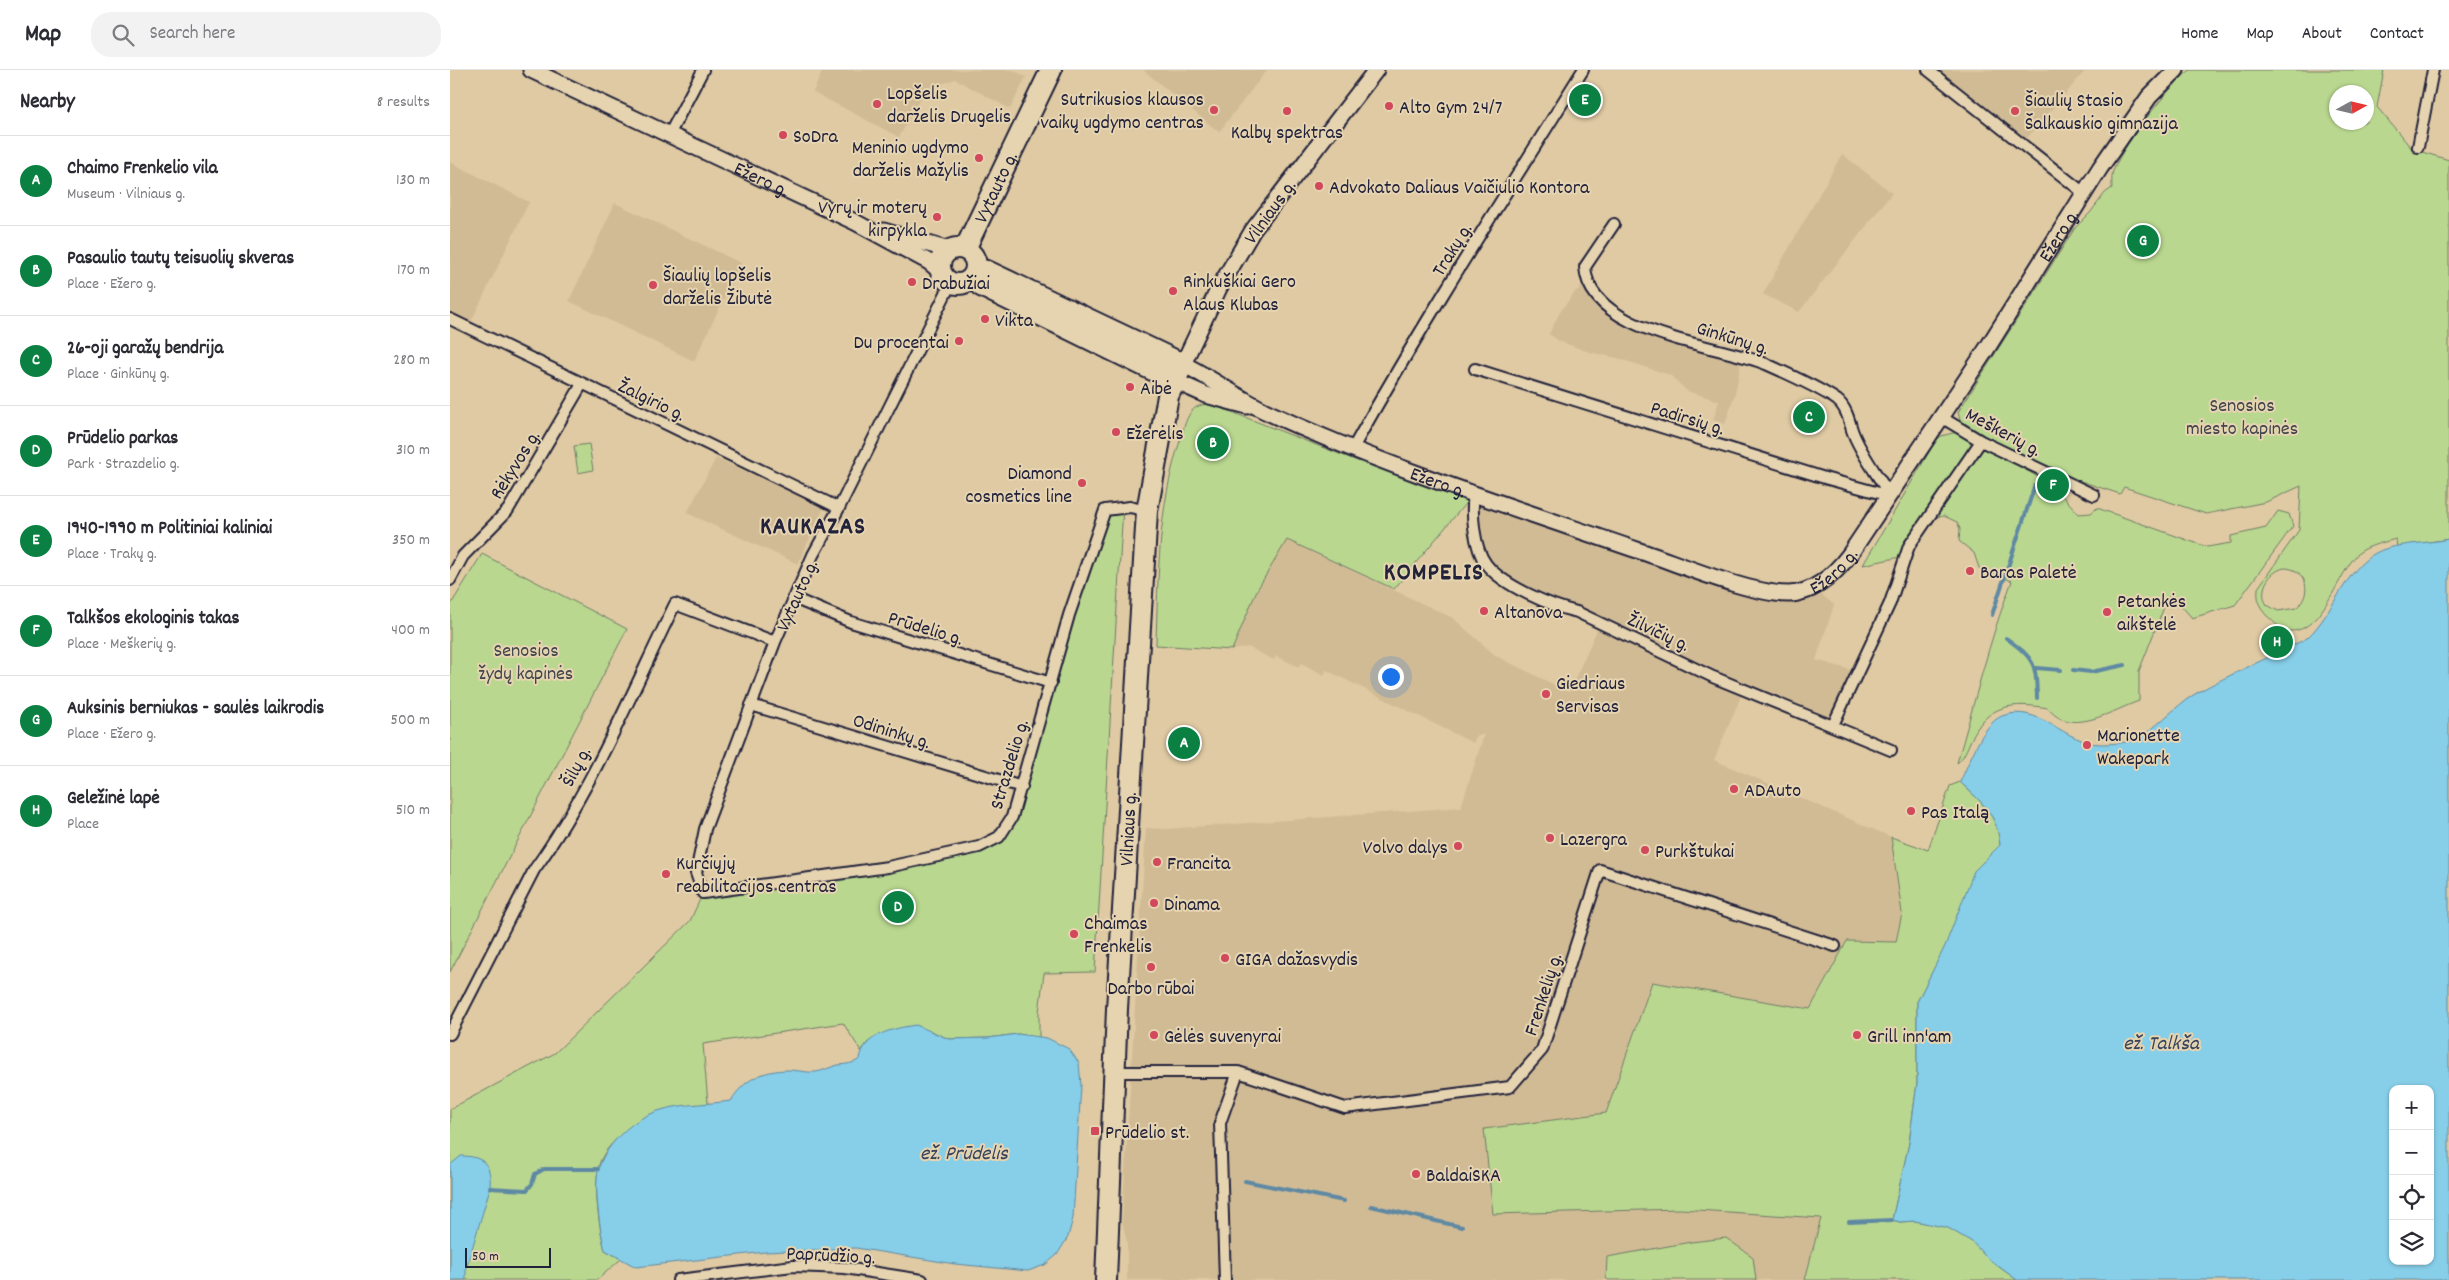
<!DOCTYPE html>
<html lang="en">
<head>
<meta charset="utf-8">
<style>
	:root { --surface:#fff; --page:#f2f2f3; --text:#2b2b33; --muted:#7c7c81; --line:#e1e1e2; --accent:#0b8043 }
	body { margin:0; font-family:Dekko,sans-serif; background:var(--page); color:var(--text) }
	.controls { position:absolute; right:15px; bottom:15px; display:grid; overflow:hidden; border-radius:10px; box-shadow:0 1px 4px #0004 }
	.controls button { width:45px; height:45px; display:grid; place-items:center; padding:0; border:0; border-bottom:1px solid var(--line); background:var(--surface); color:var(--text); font:25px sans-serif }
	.compass { position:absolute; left:1879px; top:15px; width:45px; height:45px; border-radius:50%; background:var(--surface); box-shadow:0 1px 4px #0004; rotate:82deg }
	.scale { position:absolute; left:15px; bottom:12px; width:86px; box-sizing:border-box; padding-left:5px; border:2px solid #22223b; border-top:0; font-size:14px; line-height:18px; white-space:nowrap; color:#22223b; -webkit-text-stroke:4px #e6d4b1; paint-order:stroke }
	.you { position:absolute; left:940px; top:606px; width:18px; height:18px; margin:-12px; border:4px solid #fff; border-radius:50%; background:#1a73e8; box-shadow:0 0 0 8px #1a73e833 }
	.badge { display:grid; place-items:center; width:32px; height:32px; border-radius:50%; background:var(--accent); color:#fff; font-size:16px; font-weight:700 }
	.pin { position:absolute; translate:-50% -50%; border:2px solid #fff; box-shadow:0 1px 5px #0006 }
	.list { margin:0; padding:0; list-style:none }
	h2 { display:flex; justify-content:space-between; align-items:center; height:65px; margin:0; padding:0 20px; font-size:21px }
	h2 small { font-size:16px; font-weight:400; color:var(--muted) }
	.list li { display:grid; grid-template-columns:32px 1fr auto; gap:15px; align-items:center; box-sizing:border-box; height:90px; padding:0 20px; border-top:1px solid var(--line) }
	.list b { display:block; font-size:19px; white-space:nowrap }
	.list p { margin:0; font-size:16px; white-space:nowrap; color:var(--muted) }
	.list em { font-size:16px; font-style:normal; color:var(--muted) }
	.icon { flex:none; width:28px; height:28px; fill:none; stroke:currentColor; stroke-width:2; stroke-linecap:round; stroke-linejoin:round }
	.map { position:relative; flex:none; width:1999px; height:1210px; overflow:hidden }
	header { display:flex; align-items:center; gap:30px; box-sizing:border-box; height:70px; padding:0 25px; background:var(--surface); border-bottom:1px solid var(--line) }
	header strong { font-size:24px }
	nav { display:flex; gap:28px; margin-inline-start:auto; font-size:18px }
	.search { width:350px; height:45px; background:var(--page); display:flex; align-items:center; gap:12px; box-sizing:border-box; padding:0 18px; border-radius:20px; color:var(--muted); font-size:19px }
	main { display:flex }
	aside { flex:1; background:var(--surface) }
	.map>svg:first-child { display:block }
	.built { fill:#d1bb95 }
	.green { fill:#b9d78f; stroke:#6e7c65; fill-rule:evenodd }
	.water { fill:#87cee8; stroke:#5f89a3; fill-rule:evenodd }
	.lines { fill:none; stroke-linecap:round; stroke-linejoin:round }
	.stream { stroke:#5f89a3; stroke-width:4 }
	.street-casing { stroke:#22223b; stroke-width:14 }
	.secondary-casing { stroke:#22223b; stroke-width:19 }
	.highway-casing { stroke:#22223b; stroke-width:24 }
	.street { stroke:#e6d4b1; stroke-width:10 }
	.secondary { stroke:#e6d4b1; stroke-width:15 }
	.highway { stroke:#e6d4b1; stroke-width:20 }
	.poi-dot { fill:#d1495b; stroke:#e6d4b1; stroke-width:2 }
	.labels { text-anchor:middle; stroke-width:4; stroke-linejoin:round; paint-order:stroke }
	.poi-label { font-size:20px; fill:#22223b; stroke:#e6d4b1; text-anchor:start }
	.street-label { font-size:20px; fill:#22223b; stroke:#e6d4b1 }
	.park-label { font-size:20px; fill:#40464c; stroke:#e6d4b1 }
	.water-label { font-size:21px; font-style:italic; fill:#36445e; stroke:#e6d4b1 }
	.district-label { font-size:25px; font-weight:bold; letter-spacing:1px; fill:#22223b; stroke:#e6d4b1 }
</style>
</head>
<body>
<header>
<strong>Map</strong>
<div class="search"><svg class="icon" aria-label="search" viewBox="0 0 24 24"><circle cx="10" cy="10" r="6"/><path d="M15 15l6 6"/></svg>Search here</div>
<nav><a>Home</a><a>Map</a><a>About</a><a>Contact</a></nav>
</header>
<main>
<aside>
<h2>Nearby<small>8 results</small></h2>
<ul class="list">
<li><span class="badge">A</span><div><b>Chaimo Frenkelio vila</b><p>Museum · Vilniaus g.</p></div><em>130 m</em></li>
<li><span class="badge">B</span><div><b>Pasaulio tautų teisuolių skveras</b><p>Place · Ežero g.</p></div><em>170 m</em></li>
<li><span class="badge">C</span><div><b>26-oji garažų bendrija</b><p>Place · Ginkūnų g.</p></div><em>280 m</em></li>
<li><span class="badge">D</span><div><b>Prūdelio parkas</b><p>Park · Strazdelio g.</p></div><em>310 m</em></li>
<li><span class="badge">E</span><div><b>1940-1990 m Politiniai kaliniai</b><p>Place · Trakų g.</p></div><em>350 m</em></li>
<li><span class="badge">F</span><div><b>Talkšos ekologinis takas</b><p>Place · Meškerių g.</p></div><em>400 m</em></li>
<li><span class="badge">G</span><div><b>Auksinis berniukas - saulės laikrodis</b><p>Place · Ežero g.</p></div><em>500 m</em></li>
<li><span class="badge">H</span><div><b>Geležinė lapė</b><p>Place</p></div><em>510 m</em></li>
</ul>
</aside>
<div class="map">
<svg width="1999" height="1210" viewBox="0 0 1999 1210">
	<rect width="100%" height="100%" fill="#dfcaa3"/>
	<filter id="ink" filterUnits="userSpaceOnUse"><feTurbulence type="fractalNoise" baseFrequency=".02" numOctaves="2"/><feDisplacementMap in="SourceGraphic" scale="10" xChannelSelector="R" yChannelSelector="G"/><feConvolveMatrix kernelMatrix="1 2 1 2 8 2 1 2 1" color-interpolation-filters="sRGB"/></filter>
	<g filter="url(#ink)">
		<path class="built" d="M 373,0 L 563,0 L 576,7 L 560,39 L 505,9 L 475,20 L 449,67 L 363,22 Z
			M 693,0 L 817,0 L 769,62 Z
			M 1478,0 L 1636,0 L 1571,75 Z
			M 1392,84 L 1442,123 L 1349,242 L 1313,224 Z
			M 0,92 L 79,132 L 18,258 L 0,249 Z
			M 165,133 L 291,193 L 244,291 L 119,231 Z
			M 1137,214 L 1166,244 L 1292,287 L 1285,324 L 1275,354 L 1263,350 L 1269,331 L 1237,321 L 1220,305 L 1167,288 L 1139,282 L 1109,271 L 1099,264 L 1110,242 L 1125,222 Z
			M 266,388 L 374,437 L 348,494 L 237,443 Z
			M 1024,424 L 1295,516 L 1364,518 L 1384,535 L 1366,590 L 1408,602 L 1383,655 L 1294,619 L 1264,690 L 1441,767 L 1452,843 L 1446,873 L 1397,871 L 1360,939 L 1202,912 L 1156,1043 L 1034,1059 L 1231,1139 L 1371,1148 L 1355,1210 L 677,1210 L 677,1172 L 672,1151 L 696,758 L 716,759 L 1011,737 L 1034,665 L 1027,665 L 1023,673 L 876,600 L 874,605 L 851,593 L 849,597 L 826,586 L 824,590 L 798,577 L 782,580 L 807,520 L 837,470 L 1003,548 L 1046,586 L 1119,622 L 1150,553 L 1064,516 L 1032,487 Z"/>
		<path class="green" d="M 1740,0 L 1934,0 L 1927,37 L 1962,79 L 1999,90 L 1999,469 L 1947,477 L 1946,469 C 1935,472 1920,475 1910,482 C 1888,499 1872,570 1834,560 C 1829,558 1821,549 1817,546 C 1809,538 1807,528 1808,518 L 1849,460 L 1851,416 L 1816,432 L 1756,444 L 1674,417 L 1670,424 L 1603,402 L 1548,374 L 1510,350 L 1508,342 L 1625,158 L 1640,143 L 1655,123 L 1662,118 C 1662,112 1661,104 1664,99 C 1675,72 1718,18 1740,0 ZM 1886,22 L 1916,22 L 1916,52 L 1886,52 ZM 1834,498 C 1857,498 1863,525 1846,538 L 1828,541 L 1817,535 C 1808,521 1818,502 1834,498 Z
			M 761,334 L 910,392 L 1020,428 L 944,519 L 837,470 L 807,520 L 782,580 L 706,575 C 708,506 708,437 730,371 C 733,362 735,350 741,342 C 745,336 753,334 761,334 Z
			M 1507,362 L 1590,408 L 1606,419 L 1629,444 L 1641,443 L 1647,438 L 1757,477 L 1781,473 L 1781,466 L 1816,458 L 1828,441 L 1839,444 L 1843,456 L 1785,535 L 1742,548 L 1723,526 L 1718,527 L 1689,601 L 1689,631 C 1663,640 1620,668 1598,638 C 1562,632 1537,634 1521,670 C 1517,678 1514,688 1507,693 C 1525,632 1539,570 1562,511 L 1529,498 L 1524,483 L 1509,471 L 1510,459 L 1507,452 L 1494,446 L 1471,449 L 1450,487 L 1413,495 L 1485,372 L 1491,366 Z
			M 139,374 L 143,400 L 128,403 L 124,376 Z
			M 673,437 L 645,902 L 594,903 L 589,942 L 589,968 L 568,964 L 538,968 L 499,969 L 481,961 L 418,972 L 411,981 L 393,953 L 253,974 L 258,1034 C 248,1035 236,1035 227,1038 C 199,1046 154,1067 148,1099 C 144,1122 149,1158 155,1180 L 171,1189 L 147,1210 L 0,1210 L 0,1039 L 105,983 L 240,851 L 253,823 L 438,797 L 549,767 L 562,747 L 655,440 Z
			M 32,484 L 177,559 L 0,902 L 0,536 Z
			M 1510,712 C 1532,733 1547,743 1550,775 L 1543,783 L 1467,932 L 1467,1013 L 1459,1073 L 1442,1150 L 1450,1152 L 1465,1151 L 1498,1157 L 1523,1172 L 1537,1188 L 1567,1210 L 1355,1210 L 1371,1148 L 1231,1139 L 1043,1144 L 1034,1059 L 1156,1043 L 1202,912 L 1360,939 L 1397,871 L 1446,872 L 1452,843 L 1441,767 L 1478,780 L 1500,716 Z
			M 1276,1168 L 1303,1187 L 1306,1210 L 1158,1210 L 1156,1208 L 1157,1187 L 1241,1172 Z"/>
		<path class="water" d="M 1999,469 L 1999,1210 L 1567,1210 L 1537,1188 L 1522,1172 L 1498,1158 L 1465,1151 L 1450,1152 L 1442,1150 L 1459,1073 L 1467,1013 L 1467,932 L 1495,876 L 1524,801 L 1550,775 C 1547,743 1532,733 1510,712 C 1519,694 1532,654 1552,646 C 1589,632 1615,674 1651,674 C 1660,674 1676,673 1684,670 C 1707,659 1723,637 1745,624 C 1781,603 1820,588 1857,568 C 1886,542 1897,489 1938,478 C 1958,473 1979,473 1999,469 ZM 1943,1019 L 1980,1019 L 1980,1191 L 1943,1191 Z
			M 466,955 L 499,969 L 538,968 L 568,964 L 597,968 L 619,979 L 629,993 L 631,1015 L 623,1148 L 618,1167 L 607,1185 L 595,1195 L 578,1201 L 505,1194 L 406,1178 L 315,1182 L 186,1197 L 155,1180 C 150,1162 143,1114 149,1097 C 156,1076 178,1054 198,1045 C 222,1033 254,1035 281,1031 C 293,1010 313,1000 339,1000 C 347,1000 357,1003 366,1002 C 373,1001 380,997 388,995 C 397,994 402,994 410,989 C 413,964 445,958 466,955 Z
			M 11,1086 C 34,1086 42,1095 40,1118 L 16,1199 L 16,1210 L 0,1210 L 0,1095 Z"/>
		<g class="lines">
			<path class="stream" d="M 1542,545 L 1585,415
				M 1556,568 C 1585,589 1586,593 1587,628
				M 1586,598 L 1611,600
				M 1623,600 L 1641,602 L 1675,595
				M 795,1111 L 894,1131
				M 40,1118 L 77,1120 L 82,1114 L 85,1104 L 94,1099 L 148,1099
				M 921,1136 L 1012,1157
				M 1399,1152 L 1442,1150"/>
			<defs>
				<path id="street" d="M 1478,0 L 1634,123
					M 219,65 L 253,0
					M 1968,77 L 1983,0
					M 1164,154 L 1135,197 C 1139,264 1267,274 1316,294 C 1334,302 1371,319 1387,330 C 1396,337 1399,350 1402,360 C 1410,383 1428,405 1440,426
					M 501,213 L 389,438 L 363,485 L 325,572 L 255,759 L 246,803 L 253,823 L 438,797 L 529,777 L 549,767 L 562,747 L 619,545 L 655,440 L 680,437 L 697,441
					M 0,249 L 389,438
					M 1025,299 L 1378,409 L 1440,426
					M 1491,347 L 1531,371 L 1644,425
					M 903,378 C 975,249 1055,125 1133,0
					M 1024,424 C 1021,443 1024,478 1036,494 C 1053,516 1101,536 1127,542 L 1263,607 L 1441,680
					M 0,510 L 13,486 L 58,440 L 132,314
					M 343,528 L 401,552 L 601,613
					M 301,635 L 572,717
					M 1383,655 L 1440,533 L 1459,476 L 1531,371
					M 0,964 L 84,800 C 142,719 181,624 225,534 L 325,572
					M 665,1002 L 788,1002 L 895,1038 L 1060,1017 L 1092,980 L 1150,800 L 1385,876
					M 228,1210 L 343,1196 L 395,1198 L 472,1210
					M 775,1210 L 770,1053 L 788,1002"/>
				<g id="secondary">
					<path id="s1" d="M 81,0 L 405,152 L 479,192 L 490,201"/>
					<path id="s2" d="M 926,0 L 803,160 L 769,218 L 733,294 C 761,308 787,327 815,341 C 935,397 1062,437 1187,480 C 1227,493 1298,524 1339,524 C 1365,523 1385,504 1400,484 L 1536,280 L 1650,98 L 1699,27 L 1726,0"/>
					<path d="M 434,161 L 499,180"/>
					<path d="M 725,311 L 756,325 L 797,336"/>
				</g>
				<g id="highway">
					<circle cx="508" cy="196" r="18"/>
					<path id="s3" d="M 515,179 L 601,0"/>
					<path d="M 526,200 L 537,201 L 733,294 L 718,326 L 697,441 L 667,939 L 656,1210"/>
					<path d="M 523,207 L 531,216 L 725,311"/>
				</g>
			</defs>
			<use href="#street" class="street-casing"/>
			<use href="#secondary" class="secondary-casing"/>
			<use href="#highway" class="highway-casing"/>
			<use href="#street" class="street"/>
			<use href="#secondary" class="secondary"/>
			<use href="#highway" class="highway"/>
		</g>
	</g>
	<g class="poi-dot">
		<circle cx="427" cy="34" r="5"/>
		<circle cx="939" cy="36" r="5"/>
		<circle cx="764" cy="40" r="5"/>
		<circle cx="837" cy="41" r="5"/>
		<circle cx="1565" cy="41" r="5"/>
		<circle cx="333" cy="65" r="5"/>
		<circle cx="529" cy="88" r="5"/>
		<circle cx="869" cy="116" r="5"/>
		<circle cx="487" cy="147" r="5"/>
		<circle cx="462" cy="212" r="5"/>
		<circle cx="203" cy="215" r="5"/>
		<circle cx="723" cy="221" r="5"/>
		<circle cx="535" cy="249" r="5"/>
		<circle cx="509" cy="271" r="5"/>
		<circle cx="680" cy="317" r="5"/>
		<circle cx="666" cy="362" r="5"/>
		<circle cx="632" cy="413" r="5"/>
		<circle cx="1520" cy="501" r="5"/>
		<circle cx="1034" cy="541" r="5"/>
		<circle cx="1657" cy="542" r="5"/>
		<circle cx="1096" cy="624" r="5"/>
		<circle cx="1637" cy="675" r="5"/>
		<circle cx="1284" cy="719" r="5"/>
		<circle cx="1461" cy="741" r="5"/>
		<circle cx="1100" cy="768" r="5"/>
		<circle cx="1008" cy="776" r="5"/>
		<circle cx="1195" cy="780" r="5"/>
		<circle cx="707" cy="792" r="5"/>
		<circle cx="216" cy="804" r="5"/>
		<circle cx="704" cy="833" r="5"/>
		<circle cx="624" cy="864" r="5"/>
		<circle cx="775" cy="888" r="5"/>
		<circle cx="701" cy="897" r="5"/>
		<circle cx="704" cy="965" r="5"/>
		<circle cx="1407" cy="965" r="5"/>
		<rect x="640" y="1056" width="10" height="10" rx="2.5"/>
		<circle cx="966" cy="1104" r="5"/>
	</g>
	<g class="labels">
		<g class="poi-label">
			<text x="437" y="29">Lopšelis<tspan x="437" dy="23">darželis Drugelis</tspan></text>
			<text x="754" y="35" text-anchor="end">Sutrikusios klausos<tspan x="754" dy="23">vaikų ugdymo centras</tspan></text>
			<text x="1575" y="36">Šiaulių Stasio<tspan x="1575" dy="23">Šalkauskio gimnazija</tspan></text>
			<text x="949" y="43">Alto Gym 24/7</text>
			<text x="837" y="68" text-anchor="middle">Kalbų spektras</text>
			<text x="343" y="72">SoDra</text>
			<text x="519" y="83" text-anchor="end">Meninio ugdymo<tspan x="519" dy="23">darželis Mažylis</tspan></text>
			<text x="879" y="123">Advokato Daliaus Vaičiulio Kontora</text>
			<text x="477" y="143" text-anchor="end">Vyrų ir moterų<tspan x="477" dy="23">kirpykla</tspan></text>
			<text x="213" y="211">Šiaulių lopšelis<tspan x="213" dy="23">darželis Žibutė</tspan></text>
			<text x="733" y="217">Rinkuškiai Gero<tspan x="733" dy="23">Alaus Klubas</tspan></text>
			<text x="472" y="219">Drabužiai</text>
			<text x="545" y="256">Vikta</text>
			<text x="499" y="278" text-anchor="end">Du procentai</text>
			<text x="690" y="324">Aibė</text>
			<text x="676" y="369">Ežerėlis</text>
			<text x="622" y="409" text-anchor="end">Diamond<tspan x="622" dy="23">cosmetics line</tspan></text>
			<text x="1530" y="508">Baras Paletė</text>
			<text x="1667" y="537">Petankės<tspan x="1667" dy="23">aikštelė</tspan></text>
			<text x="1044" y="548">Altanova</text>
			<text x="1106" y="619">Giedriaus<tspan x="1106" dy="23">Servisas</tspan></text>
			<text x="1647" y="671">Marionette<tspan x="1647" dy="23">Wakepark</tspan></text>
			<text x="1294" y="726">ADAuto</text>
			<text x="1471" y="748">Pas Italą</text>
			<text x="1110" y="775">Lazergra</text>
			<text x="998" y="783" text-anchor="end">Volvo dalys</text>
			<text x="1205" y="787">Purkštukai</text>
			<text x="226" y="799">Kurčiųjų<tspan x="226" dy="23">reabilitacijos centras</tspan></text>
			<text x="717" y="799">Francita</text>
			<text x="714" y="840">Dinama</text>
			<text x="634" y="859">Chaimas<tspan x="634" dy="23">Frenkelis</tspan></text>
			<text x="785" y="895">GIGA dažasvydis</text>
			<text x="701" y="924" text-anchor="middle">Darbo rūbai</text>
			<text x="714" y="972">Gėlės suvenyrai</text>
			<text x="1417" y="972">Grill inn'am</text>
			<text x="655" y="1068">Prūdelio st.</text>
			<text x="976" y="1111">BaldaiSKA</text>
		</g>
		<g class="street-label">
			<text dy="7" stroke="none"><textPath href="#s1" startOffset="255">Ežero g.</textPath></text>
			<text dy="7" stroke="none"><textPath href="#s3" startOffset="69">Vytauto g.</textPath></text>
			<text transform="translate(819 141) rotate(-54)" y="7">Vilniaus g.</text>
			<text dy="7" stroke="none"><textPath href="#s2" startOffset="1460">Ežero g.</textPath></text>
			<text transform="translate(1001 179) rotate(-58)" y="7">Trakų g.</text>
			<text transform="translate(1283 267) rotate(17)" y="7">Ginkūnų g.</text>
			<text transform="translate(202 329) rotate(26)" y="7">Žalgirio g.</text>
			<text transform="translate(1238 347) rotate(17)" y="7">Padirsių g.</text>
			<text transform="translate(1554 361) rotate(28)" y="7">Meškerių g.</text>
			<text transform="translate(64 394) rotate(-58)" y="7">Rėkyvos g.</text>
			<text dy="7" stroke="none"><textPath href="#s2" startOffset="635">Ežero g.</textPath></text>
			<text dy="7" stroke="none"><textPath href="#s2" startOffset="1055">Ežero g.</textPath></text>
			<text transform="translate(346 525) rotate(-66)" y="7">Vytauto g.</text>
			<text transform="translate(476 557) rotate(17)" y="7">Prūdelio g.</text>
			<text transform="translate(1209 561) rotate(25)" y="7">Žilvičių g.</text>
			<text transform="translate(442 660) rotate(17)" y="7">Odininkų g.</text>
			<text transform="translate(558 694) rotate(-73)" y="7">Strazdelio g.</text>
			<text transform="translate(125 696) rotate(-62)" y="7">Šilų g.</text>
			<text transform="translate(677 759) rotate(-87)" y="7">Vilniaus g.</text>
			<text transform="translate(1092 924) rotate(-72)" y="7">Frenkelių g.</text>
			<text transform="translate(381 1184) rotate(3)" y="7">Paprūdžio g.</text>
		</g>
		<g class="park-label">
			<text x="1792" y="341">Senosios<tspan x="1792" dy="23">miesto kapinės</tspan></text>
			<text x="76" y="586">Senosios<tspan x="76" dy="23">žydų kapinės</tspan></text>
		</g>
		<g class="water-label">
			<text x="1711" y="979">ež. Talkša</text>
			<text x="514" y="1089">ež. Prūdelis</text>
		</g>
		<g class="district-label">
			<text x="363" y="463">KAUKAZAS</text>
			<text x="984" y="509">KOMPELIS</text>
		</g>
	</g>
</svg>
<div class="controls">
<button>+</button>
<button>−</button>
<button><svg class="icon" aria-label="locate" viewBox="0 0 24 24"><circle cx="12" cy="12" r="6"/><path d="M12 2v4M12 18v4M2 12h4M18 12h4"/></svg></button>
<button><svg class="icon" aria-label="layers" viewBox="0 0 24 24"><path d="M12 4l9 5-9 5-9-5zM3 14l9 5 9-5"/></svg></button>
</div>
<svg class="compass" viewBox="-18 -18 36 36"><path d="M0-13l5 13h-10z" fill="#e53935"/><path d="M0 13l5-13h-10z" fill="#7c7c81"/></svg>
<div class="scale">50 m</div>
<div class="you"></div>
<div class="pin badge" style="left:734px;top:673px">A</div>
<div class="pin badge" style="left:763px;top:373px">B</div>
<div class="pin badge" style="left:1359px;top:347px">C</div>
<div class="pin badge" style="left:448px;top:837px">D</div>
<div class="pin badge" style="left:1135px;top:30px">E</div>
<div class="pin badge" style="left:1603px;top:415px">F</div>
<div class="pin badge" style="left:1693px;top:171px">G</div>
<div class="pin badge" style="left:1827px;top:572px">H</div>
</div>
</main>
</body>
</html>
